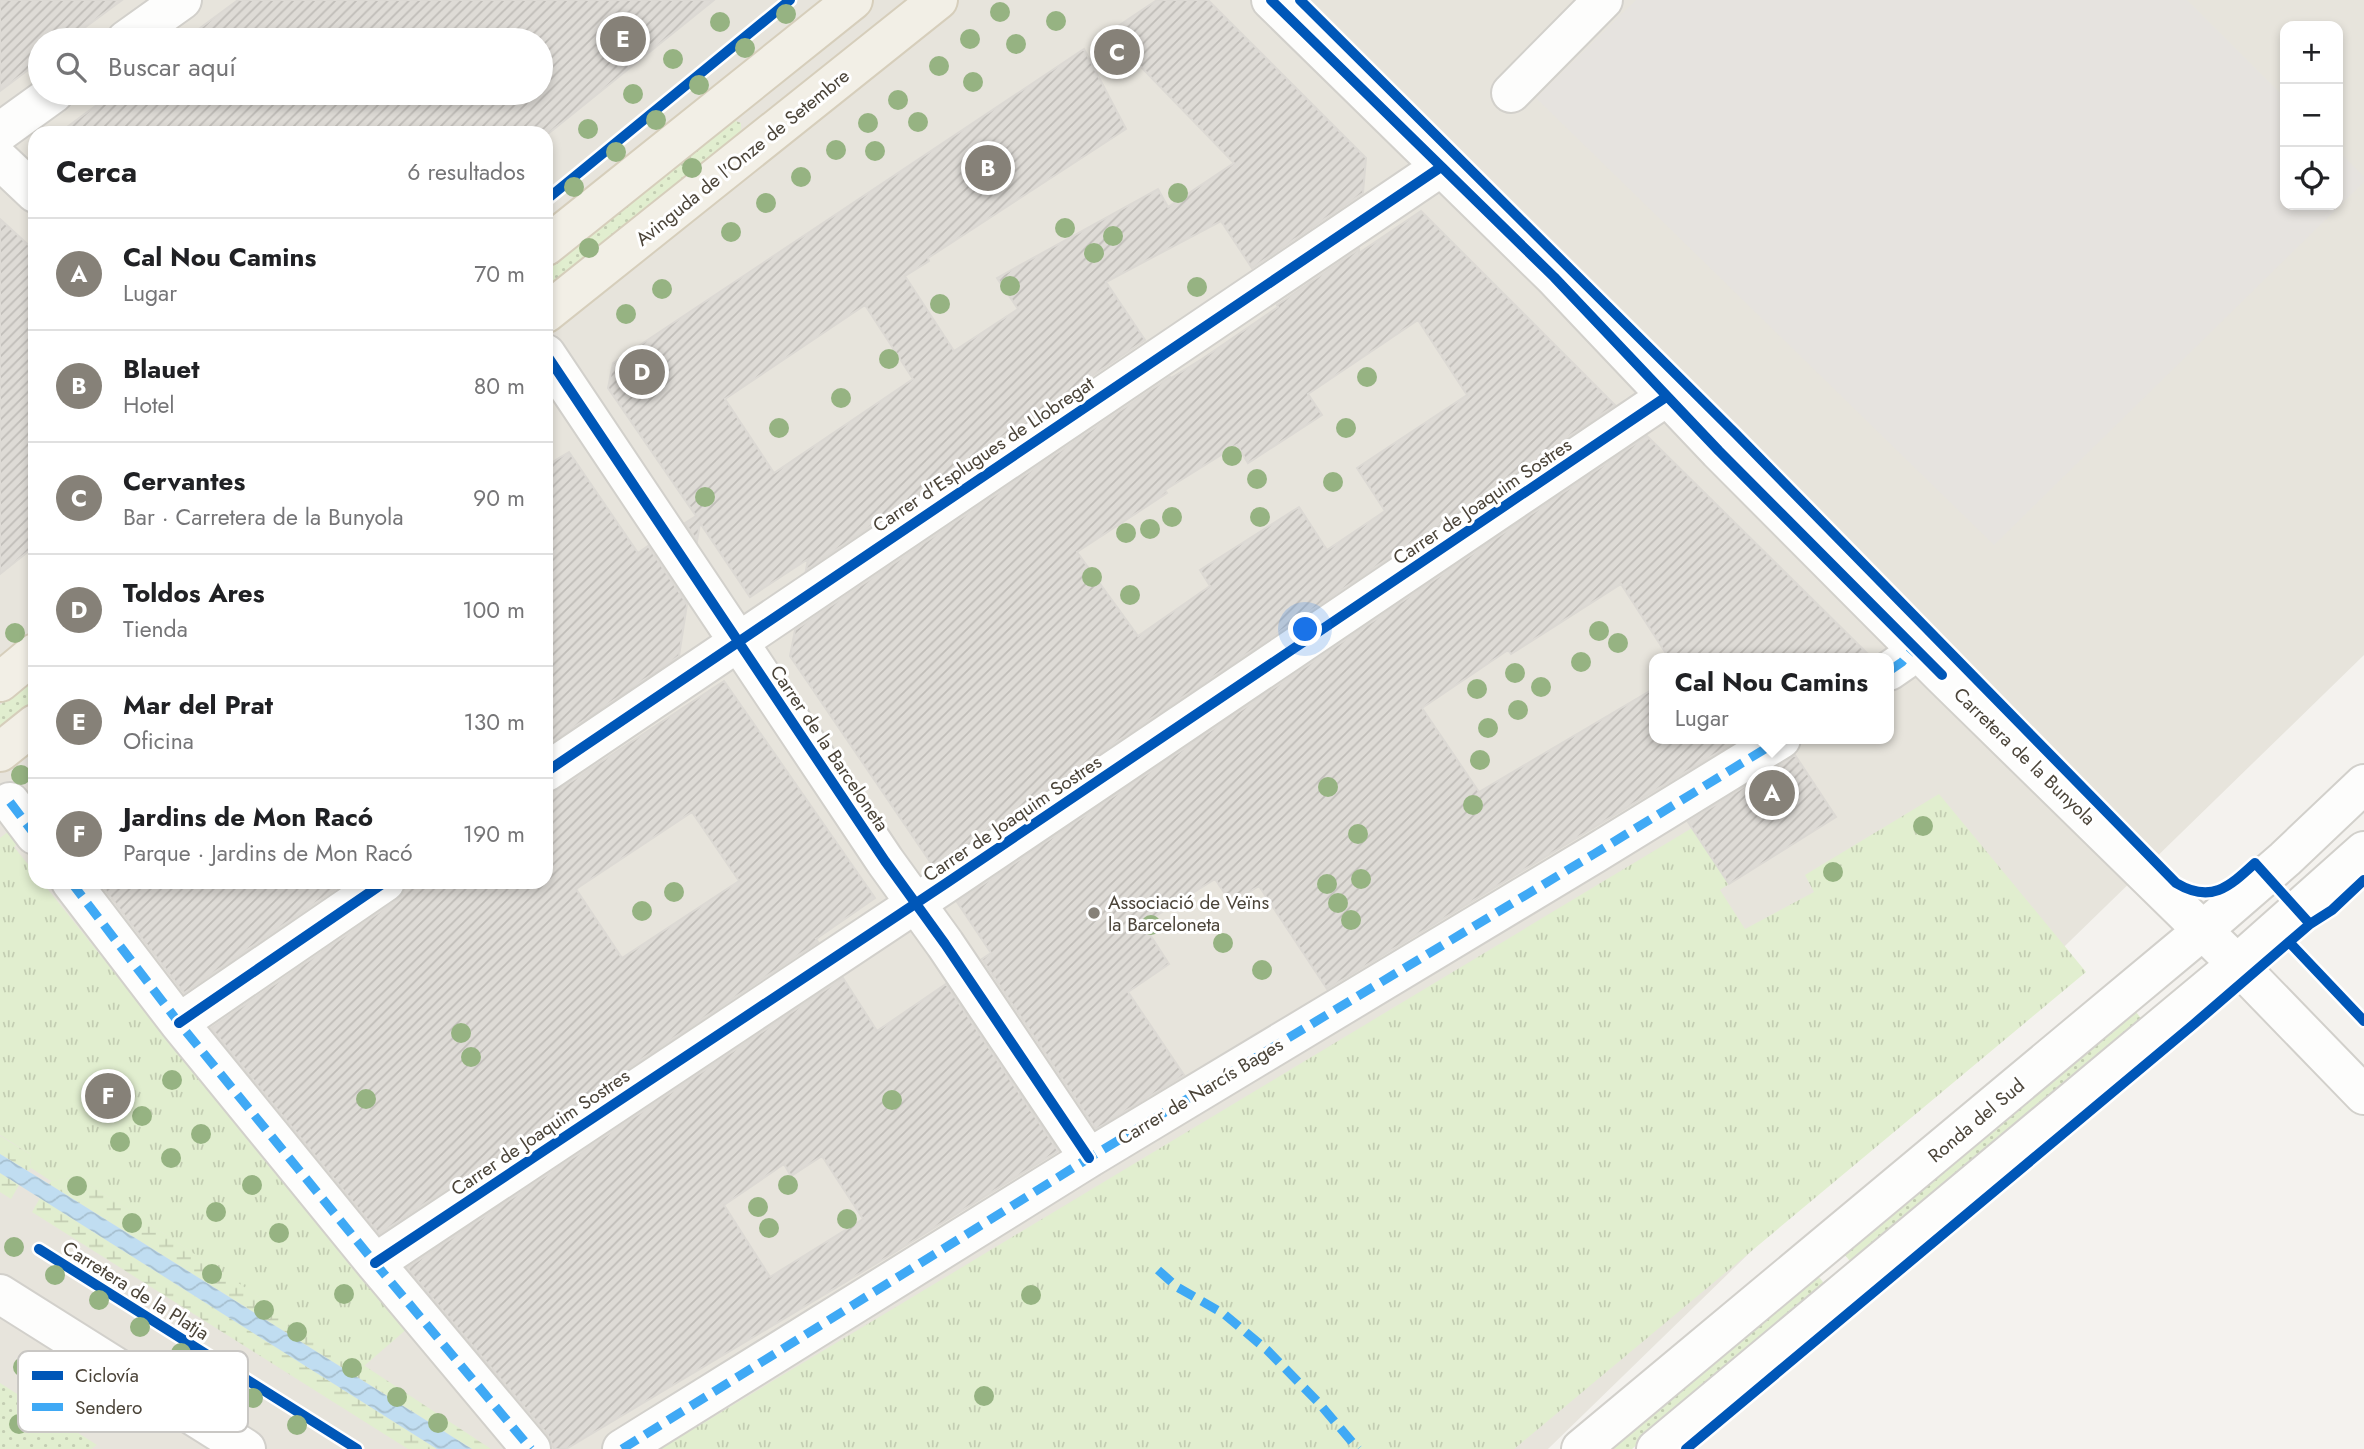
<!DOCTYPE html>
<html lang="es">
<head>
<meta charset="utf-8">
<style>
	:root { --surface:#fff; --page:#f2f2f2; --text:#202124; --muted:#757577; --line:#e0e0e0; --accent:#868178 }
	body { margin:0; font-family:Jost,sans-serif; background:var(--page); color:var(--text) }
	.controls { position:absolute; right:21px; top:21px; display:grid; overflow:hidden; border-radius:14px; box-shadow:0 4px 10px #0003 }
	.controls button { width:63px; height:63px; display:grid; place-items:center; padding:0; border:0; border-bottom:2px solid var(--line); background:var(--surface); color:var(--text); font:35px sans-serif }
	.you { position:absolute; left:1306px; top:630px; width:24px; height:24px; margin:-18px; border:5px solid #fff; border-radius:50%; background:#1a73e8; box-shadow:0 0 0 10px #1a73e833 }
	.badge { display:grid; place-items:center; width:46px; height:46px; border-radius:50%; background:var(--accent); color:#fff; font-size:23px; font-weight:700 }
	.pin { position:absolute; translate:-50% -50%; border:4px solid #fff; box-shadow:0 2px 7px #0006 }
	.popup { position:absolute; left:1649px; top:653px; width:245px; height:91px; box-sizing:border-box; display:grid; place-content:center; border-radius:14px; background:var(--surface); filter:drop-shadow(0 2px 5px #0005); font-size:23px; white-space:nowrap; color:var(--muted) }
	.popup b { font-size:26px; color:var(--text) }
	.popup::after { content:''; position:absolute; left:50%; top:100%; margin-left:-14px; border:14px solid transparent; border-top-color:var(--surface) }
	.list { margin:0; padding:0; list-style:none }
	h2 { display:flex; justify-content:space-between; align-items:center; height:91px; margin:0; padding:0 28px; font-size:30px }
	h2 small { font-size:23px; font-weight:400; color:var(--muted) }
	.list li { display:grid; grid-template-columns:46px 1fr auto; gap:21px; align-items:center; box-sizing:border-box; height:112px; padding:0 28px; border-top:2px solid var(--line) }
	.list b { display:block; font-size:26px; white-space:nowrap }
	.list p { margin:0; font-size:23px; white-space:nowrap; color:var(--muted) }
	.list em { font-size:23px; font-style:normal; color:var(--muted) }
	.icon { flex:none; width:38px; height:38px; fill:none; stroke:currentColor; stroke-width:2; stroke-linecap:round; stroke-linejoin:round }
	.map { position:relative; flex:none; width:2364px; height:1449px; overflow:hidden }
	.search { position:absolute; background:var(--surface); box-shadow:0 4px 10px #0003; left:28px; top:28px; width:525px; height:77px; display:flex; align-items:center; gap:18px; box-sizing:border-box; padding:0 24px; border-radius:38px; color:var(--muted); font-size:26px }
	.panel { position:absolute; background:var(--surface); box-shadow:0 4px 10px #0003; left:28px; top:126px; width:525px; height:763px; border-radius:21px }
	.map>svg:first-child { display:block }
	.residential { fill:#e7e4dc; fill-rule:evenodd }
	.grass { fill:url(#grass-dots) }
	.wetland { fill:url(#wetland-marsh) }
	.park { fill:url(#park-tufts) }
	.parking { fill:#e6e3df }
	.water { fill:url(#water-waves) }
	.building { fill:url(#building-hatch); stroke:#dcd9d4; stroke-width:2; fill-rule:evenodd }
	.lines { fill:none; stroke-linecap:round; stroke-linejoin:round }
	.minor-casing { stroke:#d2d0cb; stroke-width:42 }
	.major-casing { stroke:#d6cebb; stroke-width:42 }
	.minor { stroke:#fdfdfc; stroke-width:38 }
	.major { stroke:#f2efe6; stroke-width:38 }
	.quiet { stroke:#3fa9f5; stroke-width:9; stroke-dasharray:18 9; stroke-linecap:butt }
	.cycleway-casing { stroke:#fff; stroke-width:15 }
	.cycleway { stroke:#0057b8; stroke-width:10 }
	.tree { fill:#96b382 }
	.poi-dot { fill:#868178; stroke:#fff; stroke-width:2.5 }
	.labels { text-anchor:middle; stroke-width:6; stroke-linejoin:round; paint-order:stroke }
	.street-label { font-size:19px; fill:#4b4439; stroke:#fff }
	.poi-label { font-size:19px; fill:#4b4439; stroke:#fff; text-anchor:start }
	.key { fill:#fff; stroke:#c9c7c4; stroke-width:2 }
	.key-label { font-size:19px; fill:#4b4439 }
</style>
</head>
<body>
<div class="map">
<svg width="2364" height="1449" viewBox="0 0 2364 1449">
	<defs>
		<pattern id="grass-dots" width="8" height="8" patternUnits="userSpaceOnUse" patternTransform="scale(1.75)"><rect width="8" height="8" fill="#e1eecf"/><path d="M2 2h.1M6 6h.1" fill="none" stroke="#c3cdb2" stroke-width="1.8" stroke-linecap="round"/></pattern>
		<pattern id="wetland-marsh" width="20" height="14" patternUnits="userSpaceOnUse" patternTransform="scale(1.75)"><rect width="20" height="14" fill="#e1eecf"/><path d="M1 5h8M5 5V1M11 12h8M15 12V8" fill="none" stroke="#c3cdb2"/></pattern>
		<pattern id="park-tufts" width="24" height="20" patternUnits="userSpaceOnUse" patternTransform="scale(1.75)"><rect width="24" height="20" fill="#e1eecf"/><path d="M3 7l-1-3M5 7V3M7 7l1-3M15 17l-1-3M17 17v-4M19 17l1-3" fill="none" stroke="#c3cdb2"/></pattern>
		<pattern id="water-waves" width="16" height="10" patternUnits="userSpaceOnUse" patternTransform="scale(1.75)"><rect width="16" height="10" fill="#c0ddf1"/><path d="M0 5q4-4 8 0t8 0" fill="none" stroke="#a6bfcf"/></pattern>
		<pattern id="building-hatch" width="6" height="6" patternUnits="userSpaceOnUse" patternTransform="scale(1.75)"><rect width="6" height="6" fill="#dedbd6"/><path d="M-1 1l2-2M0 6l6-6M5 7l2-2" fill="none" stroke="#c0bdb8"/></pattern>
	</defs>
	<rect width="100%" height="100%" fill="#f4f2ee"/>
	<path class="residential" d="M 0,0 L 2364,0 L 2364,655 L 1548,1449 L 0,1449 ZM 2285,26 L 2338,26 L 2338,205 L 2285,205 ZM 40,40 L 541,40 L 541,93 L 40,93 ZM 35,133 L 546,133 L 546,882 L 35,882 ZM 1655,658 L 1889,658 L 1889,739 L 1655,739 Z"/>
	<path class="grass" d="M 733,120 L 741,123 L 741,130 L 733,143 L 546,294 L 546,268 Z
		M 35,677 L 35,704 L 0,732 L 0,705 Z
		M 2132,1007 L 2144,1022 L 1853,1265 L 1841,1250 Z
		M 1815,1272 L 1827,1287 L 1632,1449 L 1602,1449 Z
		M 0,1383 L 97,1445 L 91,1449 L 0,1449 Z"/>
	<path class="wetland" d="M 0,1136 L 30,1154 L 31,1168 L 28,1171 L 0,1154 Z
		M 0,1173 L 19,1185 L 11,1199 L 0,1192 Z
		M 78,1177 L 491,1449 L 472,1449 L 49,1184 L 51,1181 Z
		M 40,1198 L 437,1449 L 408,1449 L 32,1212 Z"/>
	<path class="park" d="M 1939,794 L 2086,972 L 1514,1449 L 660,1449 L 1692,828 L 1729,884 L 1720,890 L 1745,929 L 1814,892 L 1805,875 Z
		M 19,823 L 27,836 L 14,847 L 35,873 L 35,882 L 42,882 L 166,1037 L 408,1328 L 364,1366 L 78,1177 L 51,1181 L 31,1168 L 30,1154 L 0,1135 L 0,838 Z"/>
	<path class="parking" d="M 1636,0 L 2187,0 L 2285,98 L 2285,205 L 2338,205 L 2338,150 L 2364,177 L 2364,182 L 1994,545 L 1536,98 Z"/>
	<path class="water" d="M 0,1154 L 49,1184 L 472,1449 L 437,1449 L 0,1173 Z"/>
	<path class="building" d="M 0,0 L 122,0 L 68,40 L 40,40 L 40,61 L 0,91 Z
		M 238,0 L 714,0 L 549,133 L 59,133 L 113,93 L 541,93 L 541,40 L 184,40 Z
		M 1157,0 L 1208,0 L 1366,158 L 1363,193 L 1252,268 L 1221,221 L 1106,282 L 1145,340 L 806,570 L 808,559 L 750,597 L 700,523 L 697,541 L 685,523 L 696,516 L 608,388 L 613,363 L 1084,49 L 1126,129 L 928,258 L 929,261 L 905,276 L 954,351 L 983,332 L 1018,309 L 997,278 L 1158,189 L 1168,207 L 1234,163 L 1108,33 ZM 865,305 L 913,379 L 774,473 L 725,399 Z
		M 1421,211 L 1615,405 L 933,866 L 790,656 L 795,630 L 1170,377 L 1171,378 L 1202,359 L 1278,307 L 1277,305 L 1359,249 L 1359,253 ZM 1418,320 L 1467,395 L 1357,468 L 1385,511 L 1327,550 L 1299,507 L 1200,570 L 1210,586 L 1138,636 L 1077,552 L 1167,493 L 1165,490 L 1237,445 L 1248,463 L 1322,415 L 1308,394 Z
		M 0,219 L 35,251 L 35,546 L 0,574 Z
		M 1647,436 L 1872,658 L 1669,658 L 1621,584 L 1511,654 L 1508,650 L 1422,708 L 1479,792 L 1655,688 L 1655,739 L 1740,739 L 1327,989 L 1259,886 L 1231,903 L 1215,879 L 1143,924 L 1169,964 L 1128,992 L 1184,1075 L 1096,1129 L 982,959 L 991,953 L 957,902 Z
		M 569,452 L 638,553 L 648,546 L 687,604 L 679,656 L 546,746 L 546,466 Z
		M 724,681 L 875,898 L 816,939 L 818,942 L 379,1234 L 211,1028 L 397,900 L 404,892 L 407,882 L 546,882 L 546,794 L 558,790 ZM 692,812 L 739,881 L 622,958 L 576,889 Z
		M 1795,755 L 1836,817 L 1729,884 L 1688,822 Z
		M 99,882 L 346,882 L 184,993 Z
		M 843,978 L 877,1031 L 946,984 L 1058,1151 L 887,1257 L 566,1449 L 554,1449 L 548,1435 L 407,1268 ZM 822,1156 L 863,1219 L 770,1277 L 724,1205 L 784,1164 L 791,1176 Z"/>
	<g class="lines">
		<defs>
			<path id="minor" d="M 1271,0 L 1554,277 L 1719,451 L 1942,675 L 2237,964 L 2364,1095
				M 126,40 L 182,0
				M 1511,93 L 1603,0
				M 0,132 L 54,93
				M 0,160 L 35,193
				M 546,354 L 885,861 L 945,944 L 1089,1158
				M 1889,671 L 1902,662 L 1915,647
				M 546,772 L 1441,167
				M 10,802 L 35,835
				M 71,882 L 179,1023 L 375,1263 L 531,1449
				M 179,1023 L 385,882
				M 375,1263 L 948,882 L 1666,397
				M 0,1294 L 246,1449
				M 622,1449 L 1089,1158 L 1594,854 L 1781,739
				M 1581,1449 L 2202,931 L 2285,859 L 2364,784
				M 1656,1449 L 2237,964 L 2364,851"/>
			<path id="major" d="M 546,246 L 853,0
				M 546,313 L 938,0
				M 0,682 L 35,653
				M 0,752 L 35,724"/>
		</defs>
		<use href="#minor" class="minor-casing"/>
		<use href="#major" class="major-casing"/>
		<use href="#minor" class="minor"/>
		<use href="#major" class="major"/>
		<path class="quiet" d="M 1889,671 L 1902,662 L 1915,647
			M 10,802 L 35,835
			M 71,882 L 179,1023 L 375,1263 L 531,1449
			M 1158,1270 L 1177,1287 L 1224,1314 L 1267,1350 L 1318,1402 L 1358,1449
			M 622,1449 L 1089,1158 L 1594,854 L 1781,739"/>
		<defs>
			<path id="cycleway" d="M 1271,0 L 1554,277 L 1719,451 L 1942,675
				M 1300,0 L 1736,434 L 2176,883 C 2211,904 2229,887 2255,863 L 2310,924
				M 546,200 L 790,0
				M 546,354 L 885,861 L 945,944 L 1089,1158
				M 546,772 L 1441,167
				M 2289,942 L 2364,1021
				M 179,1023 L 385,882
				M 39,1249 L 357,1449
				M 375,1263 L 948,882 L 1666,397
				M 1686,1449 L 2194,1024 L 2310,924 L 2332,910 L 2364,880"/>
		</defs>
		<use href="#cycleway" class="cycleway-casing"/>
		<use href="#cycleway" class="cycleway"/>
	</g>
	<g class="tree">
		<circle cx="1000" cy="12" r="10"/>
		<circle cx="786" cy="14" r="10"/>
		<circle cx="1056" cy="21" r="10"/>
		<circle cx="720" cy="22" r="10"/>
		<circle cx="970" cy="39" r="10"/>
		<circle cx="1016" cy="44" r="10"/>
		<circle cx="745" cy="48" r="10"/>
		<circle cx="673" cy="59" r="10"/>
		<circle cx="939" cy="66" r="10"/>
		<circle cx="973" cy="82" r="10"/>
		<circle cx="699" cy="85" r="10"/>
		<circle cx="633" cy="94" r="10"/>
		<circle cx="898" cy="100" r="10"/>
		<circle cx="656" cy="120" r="10"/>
		<circle cx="918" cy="122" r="10"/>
		<circle cx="868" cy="123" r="10"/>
		<circle cx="588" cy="129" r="10"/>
		<circle cx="836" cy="150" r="10"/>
		<circle cx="875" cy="151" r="10"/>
		<circle cx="616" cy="152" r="10"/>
		<circle cx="692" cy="168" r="10"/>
		<circle cx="801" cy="177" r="10"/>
		<circle cx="574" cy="187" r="10"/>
		<circle cx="1178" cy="193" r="10"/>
		<circle cx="766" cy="203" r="10"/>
		<circle cx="1065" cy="228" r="10"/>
		<circle cx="731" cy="232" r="10"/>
		<circle cx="1113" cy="236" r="10"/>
		<circle cx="589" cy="248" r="10"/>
		<circle cx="1094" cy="253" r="10"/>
		<circle cx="1010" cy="286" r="10"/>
		<circle cx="1197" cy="287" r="10"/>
		<circle cx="662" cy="289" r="10"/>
		<circle cx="940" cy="304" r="10"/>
		<circle cx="626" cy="314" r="10"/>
		<circle cx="889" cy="359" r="10"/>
		<circle cx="1367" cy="377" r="10"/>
		<circle cx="841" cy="398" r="10"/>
		<circle cx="779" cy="428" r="10"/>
		<circle cx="1346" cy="428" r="10"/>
		<circle cx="1232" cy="456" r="10"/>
		<circle cx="1257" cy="479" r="10"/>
		<circle cx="1333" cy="482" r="10"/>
		<circle cx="705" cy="497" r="10"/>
		<circle cx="1172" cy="517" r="10"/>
		<circle cx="1260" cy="517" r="10"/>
		<circle cx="1150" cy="529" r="10"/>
		<circle cx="1126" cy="533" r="10"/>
		<circle cx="1092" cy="577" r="10"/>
		<circle cx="1130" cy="595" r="10"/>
		<circle cx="1599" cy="631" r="10"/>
		<circle cx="15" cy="633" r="10"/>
		<circle cx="1618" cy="643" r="10"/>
		<circle cx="1581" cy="662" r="10"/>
		<circle cx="1515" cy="673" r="10"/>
		<circle cx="1541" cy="687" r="10"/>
		<circle cx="1477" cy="689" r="10"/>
		<circle cx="1518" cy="710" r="10"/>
		<circle cx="1488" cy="728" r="10"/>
		<circle cx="1480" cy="760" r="10"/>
		<circle cx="21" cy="775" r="10"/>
		<circle cx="1328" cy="787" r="10"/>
		<circle cx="1473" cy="805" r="10"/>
		<circle cx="1923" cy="826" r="10"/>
		<circle cx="1358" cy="834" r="10"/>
		<circle cx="1833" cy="872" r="10"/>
		<circle cx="1361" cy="879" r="10"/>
		<circle cx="1327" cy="884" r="10"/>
		<circle cx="674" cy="892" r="10"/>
		<circle cx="1338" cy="903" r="10"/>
		<circle cx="642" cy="911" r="10"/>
		<circle cx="1351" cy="920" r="10"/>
		<circle cx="1151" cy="925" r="10"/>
		<circle cx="1223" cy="943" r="10"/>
		<circle cx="1262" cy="970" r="10"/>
		<circle cx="461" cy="1033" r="10"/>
		<circle cx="471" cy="1057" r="10"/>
		<circle cx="172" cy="1080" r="10"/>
		<circle cx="366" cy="1099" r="10"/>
		<circle cx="892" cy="1100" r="10"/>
		<circle cx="142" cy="1116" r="10"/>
		<circle cx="201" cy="1134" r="10"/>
		<circle cx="120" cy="1142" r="10"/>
		<circle cx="171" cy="1158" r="10"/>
		<circle cx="252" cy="1185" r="10"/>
		<circle cx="788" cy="1185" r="10"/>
		<circle cx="77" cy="1186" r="10"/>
		<circle cx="758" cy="1207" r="10"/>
		<circle cx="216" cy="1212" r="10"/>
		<circle cx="847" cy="1219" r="10"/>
		<circle cx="132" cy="1223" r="10"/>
		<circle cx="769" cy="1228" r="10"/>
		<circle cx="279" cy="1233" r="10"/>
		<circle cx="14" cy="1247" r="10"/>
		<circle cx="212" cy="1274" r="10"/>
		<circle cx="55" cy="1275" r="10"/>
		<circle cx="344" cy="1294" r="10"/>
		<circle cx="1031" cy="1295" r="10"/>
		<circle cx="99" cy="1300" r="10"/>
		<circle cx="264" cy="1310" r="10"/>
		<circle cx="140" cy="1327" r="10"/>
		<circle cx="297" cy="1332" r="10"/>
		<circle cx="181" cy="1353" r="10"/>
		<circle cx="23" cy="1367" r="10"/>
		<circle cx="352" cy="1368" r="10"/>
		<circle cx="214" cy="1374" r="10"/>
		<circle cx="51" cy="1386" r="10"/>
		<circle cx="984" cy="1396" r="10"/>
		<circle cx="397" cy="1397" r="10"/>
		<circle cx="253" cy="1398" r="10"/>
		<circle cx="104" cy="1415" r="10"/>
		<circle cx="438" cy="1423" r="10"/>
		<circle cx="19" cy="1424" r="10"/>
		<circle cx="297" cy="1425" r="10"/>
	</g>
	<circle class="poi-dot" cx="1094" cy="913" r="7"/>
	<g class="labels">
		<g class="street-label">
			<text transform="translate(742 157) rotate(-39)" y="7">Avinguda de l'Onze de Setembre</text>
			<text transform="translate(983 454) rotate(-34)" y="7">Carrer d'Esplugues de Llobregat</text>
			<text transform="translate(1482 501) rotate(-34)" y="7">Carrer de Joaquim Sostres</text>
			<text transform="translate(830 748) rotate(56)" y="7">Carrer de la Barceloneta</text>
			<text transform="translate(2025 756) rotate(44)" y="7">Carretera de la Bunyola</text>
			<text transform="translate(1012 818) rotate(-34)" y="7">Carrer de Joaquim Sostres</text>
			<text transform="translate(1200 1091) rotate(-31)" y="7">Carrer de Narcís Bages</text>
			<text transform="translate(1976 1120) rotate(-40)" y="7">Ronda del Sud</text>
			<text transform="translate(540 1132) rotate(-34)" y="7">Carrer de Joaquim Sostres</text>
			<text transform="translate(136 1290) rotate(32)" y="7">Carretera de la Platja</text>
		</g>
		<g class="poi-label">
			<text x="1108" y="909">Associació de Veïns<tspan x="1108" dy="22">la Barceloneta</tspan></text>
		</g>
	</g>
	<rect x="18" y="1351" width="230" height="81" rx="10" class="key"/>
	<rect x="32" y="1371" width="31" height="9" fill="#0057b8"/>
	<rect x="32" y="1403" width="31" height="8" fill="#3fa9f5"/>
	<g class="key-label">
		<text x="75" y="1382">Ciclovía</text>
		<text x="75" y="1414">Sendero</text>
	</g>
</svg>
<div class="controls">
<button>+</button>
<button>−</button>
<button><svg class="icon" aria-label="locate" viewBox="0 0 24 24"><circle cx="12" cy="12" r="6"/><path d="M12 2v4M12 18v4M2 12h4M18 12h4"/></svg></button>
</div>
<div class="you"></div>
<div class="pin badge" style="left:1772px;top:793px">A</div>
<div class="popup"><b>Cal Nou Camins</b>Lugar</div>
<div class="pin badge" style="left:988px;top:168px">B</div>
<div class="pin badge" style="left:1117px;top:52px">C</div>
<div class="pin badge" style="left:642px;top:372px">D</div>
<div class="pin badge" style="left:623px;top:39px">E</div>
<div class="pin badge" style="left:108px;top:1096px">F</div>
<div class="search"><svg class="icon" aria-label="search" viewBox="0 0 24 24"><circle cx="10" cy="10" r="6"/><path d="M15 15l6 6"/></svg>Buscar aquí</div>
<section class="panel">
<h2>Cerca<small>6 resultados</small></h2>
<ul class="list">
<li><span class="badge">A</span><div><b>Cal Nou Camins</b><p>Lugar</p></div><em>70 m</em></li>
<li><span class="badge">B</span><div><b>Blauet</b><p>Hotel</p></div><em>80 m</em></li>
<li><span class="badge">C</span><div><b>Cervantes</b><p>Bar · Carretera de la Bunyola</p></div><em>90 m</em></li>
<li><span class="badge">D</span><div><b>Toldos Ares</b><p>Tienda</p></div><em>100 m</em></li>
<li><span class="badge">E</span><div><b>Mar del Prat</b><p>Oficina</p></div><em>130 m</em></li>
<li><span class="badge">F</span><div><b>Jardins de Mon Racó</b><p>Parque · Jardins de Mon Racó</p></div><em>190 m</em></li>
</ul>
</section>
</div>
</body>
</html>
